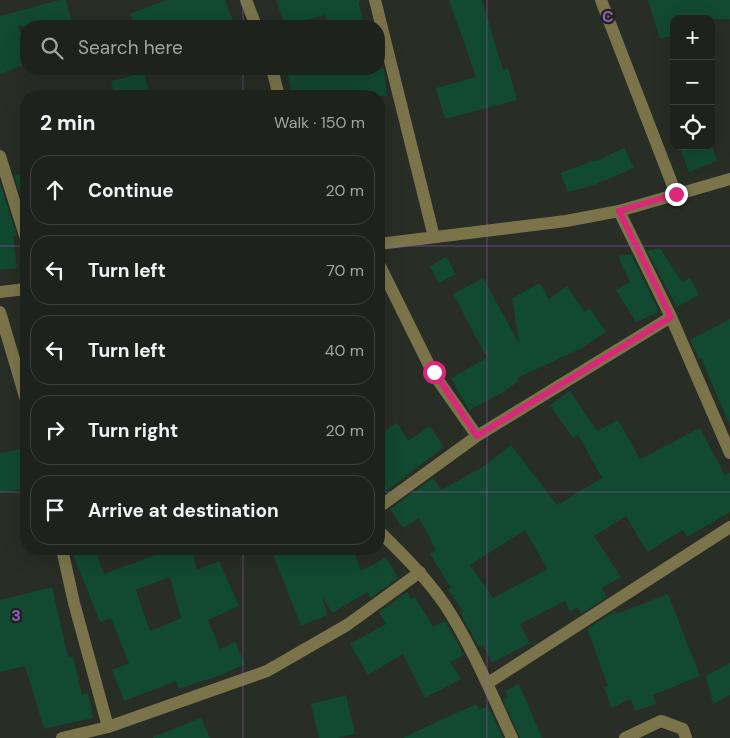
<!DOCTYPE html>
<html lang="en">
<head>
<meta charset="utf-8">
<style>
	:root { --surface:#1e221c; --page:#262a25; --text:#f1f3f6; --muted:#a1a4a3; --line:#3c3f3b }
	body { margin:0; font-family:"DM Sans",sans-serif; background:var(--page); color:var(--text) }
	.controls { position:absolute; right:15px; top:15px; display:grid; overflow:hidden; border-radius:10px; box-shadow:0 5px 20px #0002 }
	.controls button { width:45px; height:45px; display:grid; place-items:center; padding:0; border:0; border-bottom:1px solid var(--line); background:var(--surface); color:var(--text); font:25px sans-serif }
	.stop { position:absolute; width:15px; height:15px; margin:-11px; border:4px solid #db2777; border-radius:50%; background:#fff }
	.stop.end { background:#db2777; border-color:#fff; box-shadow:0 1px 5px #0008 }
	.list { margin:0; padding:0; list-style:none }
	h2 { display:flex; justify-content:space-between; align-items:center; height:65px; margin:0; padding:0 20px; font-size:21px }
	h2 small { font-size:16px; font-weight:400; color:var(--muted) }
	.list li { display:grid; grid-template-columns:32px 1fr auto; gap:15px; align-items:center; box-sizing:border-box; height:70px; margin:0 10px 10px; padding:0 10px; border:1px solid var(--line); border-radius:20px }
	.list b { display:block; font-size:19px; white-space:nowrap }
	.list em { font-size:16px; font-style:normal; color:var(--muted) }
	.icon { flex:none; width:28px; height:28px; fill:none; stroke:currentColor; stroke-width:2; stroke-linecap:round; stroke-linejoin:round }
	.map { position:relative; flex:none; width:730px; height:738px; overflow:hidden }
	.search { position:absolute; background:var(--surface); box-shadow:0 5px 20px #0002; left:20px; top:20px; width:365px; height:55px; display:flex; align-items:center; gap:12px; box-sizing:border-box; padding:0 18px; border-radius:20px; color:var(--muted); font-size:19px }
	.panel { position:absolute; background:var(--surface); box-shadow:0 5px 20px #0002; left:20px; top:90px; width:365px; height:465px; border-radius:20px }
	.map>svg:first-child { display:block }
	.building { fill:#124931; fill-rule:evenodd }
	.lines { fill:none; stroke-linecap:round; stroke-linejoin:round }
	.minor { stroke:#7b744b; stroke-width:12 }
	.route { stroke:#db2777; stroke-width:6 }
	.grid { fill:none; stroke:#965bc8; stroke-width:1; stroke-opacity:0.55 }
	.grid-label { font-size:16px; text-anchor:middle; font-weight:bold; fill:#965bc8; stroke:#1f231b; stroke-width:4.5; stroke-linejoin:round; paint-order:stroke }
</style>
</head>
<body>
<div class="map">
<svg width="730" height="738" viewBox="0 0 730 738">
	<rect width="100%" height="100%" fill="#282d25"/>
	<path class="building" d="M 60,0 L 66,0 L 73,26 L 18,26 L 26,49 L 26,64 L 0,74 L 0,16 Z
		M 166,0 L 225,0 L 235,26 L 135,26 L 130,14 Z
		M 276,0 L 360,0 L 359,4 L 363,19 L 340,26 L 328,26 L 325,15 L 285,26 Z
		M 449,0 L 482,0 L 503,70 L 508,68 L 517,100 L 445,119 L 436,88 L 476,77 Z
		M 648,0 L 730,0 L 730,19 L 674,19 L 674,35 L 660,39 Z
		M 286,69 L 384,69 L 387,96 L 293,96 Z
		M 144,73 L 150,96 L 115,96 L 111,81 Z
		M 679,146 L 712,146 L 717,161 L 689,172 Z
		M 624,148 L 634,168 L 594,185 L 568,192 L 560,173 L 595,160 L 596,161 Z
		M 26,173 L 26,213 L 14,175 Z
		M 0,183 L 17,236 L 13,236 L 17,268 L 0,270 Z
		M 660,248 L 682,282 L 690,278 L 699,295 L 677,307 L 647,251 Z
		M 631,254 L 659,312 L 636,322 L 616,290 L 630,282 L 618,256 Z
		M 446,257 L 456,274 L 439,283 L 430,266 Z
		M 483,278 L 519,343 L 512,298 L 540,283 L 549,299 L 567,286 L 585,312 L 590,308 L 606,332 L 580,349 L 517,378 L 519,381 L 502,393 L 469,410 L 451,378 L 487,358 L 453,294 Z
		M 730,319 L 730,426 L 701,358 L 699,359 L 690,340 Z
		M 570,391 L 597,431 L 618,420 L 640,459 L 700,428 L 725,475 L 730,472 L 730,512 L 687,537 L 683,530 L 647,552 L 626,516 L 594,536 L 621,577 L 602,588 L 607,597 L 581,614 L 578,607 L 570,612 L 565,601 L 520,624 L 530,643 L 492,663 L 483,645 L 479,647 L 460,613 L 463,611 L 448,590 L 451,588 L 430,554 L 436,550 L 419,518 L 403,528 L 390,509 L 433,478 L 441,490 L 481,468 L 511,445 L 557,505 L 602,478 L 578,435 L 573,438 L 550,405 ZM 525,530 L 547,569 L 493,598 L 470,565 Z
		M 397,423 L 408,441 L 430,426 L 444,447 L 381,495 L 379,492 L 379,434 Z
		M 26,448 L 26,488 L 0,493 L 0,453 Z
		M 71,549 L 94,549 L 104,574 L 171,549 L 191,549 L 197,570 L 219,561 L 239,606 L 208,620 L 220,649 L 235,642 L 245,664 L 221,675 L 178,689 L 176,681 L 124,701 L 112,670 L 129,663 L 111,618 L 100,622 ZM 170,577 L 181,618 L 150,631 L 136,590 Z
		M 271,549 L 353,549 L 361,571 L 386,557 L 398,578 L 371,598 L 367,592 L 332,613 L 323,597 L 327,615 L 301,626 Z
		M 52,587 L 68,657 L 73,656 L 82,695 L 88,693 L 93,718 L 44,729 L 25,666 L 0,672 L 0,600 Z
		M 407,592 L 411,599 L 415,597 L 433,627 L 445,621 L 464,655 L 450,662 L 461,679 L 425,698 L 403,654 L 368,675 L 350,644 L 386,624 L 379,612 Z
		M 668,594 L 700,676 L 653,695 L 656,704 L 635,711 L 631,699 L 612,708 L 604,688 L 608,686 L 587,629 L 615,611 L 616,614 Z
		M 730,663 L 730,695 L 713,704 L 706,676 Z
		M 519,684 L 542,738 L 520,738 L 503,700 L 508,698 L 505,691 Z
		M 346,695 L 355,734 L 337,738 L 319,738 L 311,704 Z
		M 476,704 L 479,710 L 488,706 L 503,738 L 402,738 Z
		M 201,718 L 210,738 L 153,738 L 153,737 Z"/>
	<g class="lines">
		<path class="minor" d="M 246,0 L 256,26
			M 375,0 L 434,237
			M 601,0 L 676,194
			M 272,69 L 279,96
			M 0,156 L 26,239
			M 619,211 L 671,317 L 730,453
			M 379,244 L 566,221 L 619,211 L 730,179
			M 379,264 L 433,373 L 477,436
			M 0,292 L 26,289
			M 0,312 L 26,400
			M 379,507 L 477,436 L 671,317
			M 379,531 C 402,554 426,577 445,605 C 472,646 491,693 512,738
			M 62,549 L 74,603 L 108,727
			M 488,683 L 730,527
			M 62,738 L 108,727 L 267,671 L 347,625 L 420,572
			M 625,738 L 661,721 L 683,729 L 686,738"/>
	</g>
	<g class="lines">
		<path class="route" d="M 434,372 L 477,436 L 671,317 L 619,211 L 676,194"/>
	</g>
	<path class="grid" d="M 243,0 L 243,26M 487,0 L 487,738M 243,69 L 243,96M 0,246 L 26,246M 379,246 L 730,246M 0,492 L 26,492M 379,492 L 730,492M 243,549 L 243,738"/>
	<g class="grid-label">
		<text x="608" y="22">C</text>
		<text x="16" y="621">3</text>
	</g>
</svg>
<div class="controls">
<button>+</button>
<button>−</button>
<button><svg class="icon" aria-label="locate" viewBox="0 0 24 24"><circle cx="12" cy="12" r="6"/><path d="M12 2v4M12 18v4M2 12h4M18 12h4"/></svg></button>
</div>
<div class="stop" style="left:434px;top:372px"></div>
<div class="stop end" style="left:676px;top:194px"></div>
<div class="search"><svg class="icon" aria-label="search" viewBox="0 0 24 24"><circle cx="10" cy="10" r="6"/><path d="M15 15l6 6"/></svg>Search here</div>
<section class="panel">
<h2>2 min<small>Walk · 150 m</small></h2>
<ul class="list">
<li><svg class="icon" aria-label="ahead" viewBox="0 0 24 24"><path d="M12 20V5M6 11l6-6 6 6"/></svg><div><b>Continue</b></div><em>20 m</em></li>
<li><svg class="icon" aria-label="left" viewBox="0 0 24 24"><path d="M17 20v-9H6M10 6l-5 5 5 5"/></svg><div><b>Turn left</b></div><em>70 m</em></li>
<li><svg class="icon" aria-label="left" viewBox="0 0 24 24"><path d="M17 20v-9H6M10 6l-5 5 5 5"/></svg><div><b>Turn left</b></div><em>40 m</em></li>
<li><svg class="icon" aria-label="right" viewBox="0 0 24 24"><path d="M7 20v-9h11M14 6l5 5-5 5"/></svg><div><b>Turn right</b></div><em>20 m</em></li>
<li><svg class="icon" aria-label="arrive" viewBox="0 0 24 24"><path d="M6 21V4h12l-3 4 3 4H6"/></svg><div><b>Arrive at destination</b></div></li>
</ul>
</section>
</div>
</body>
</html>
